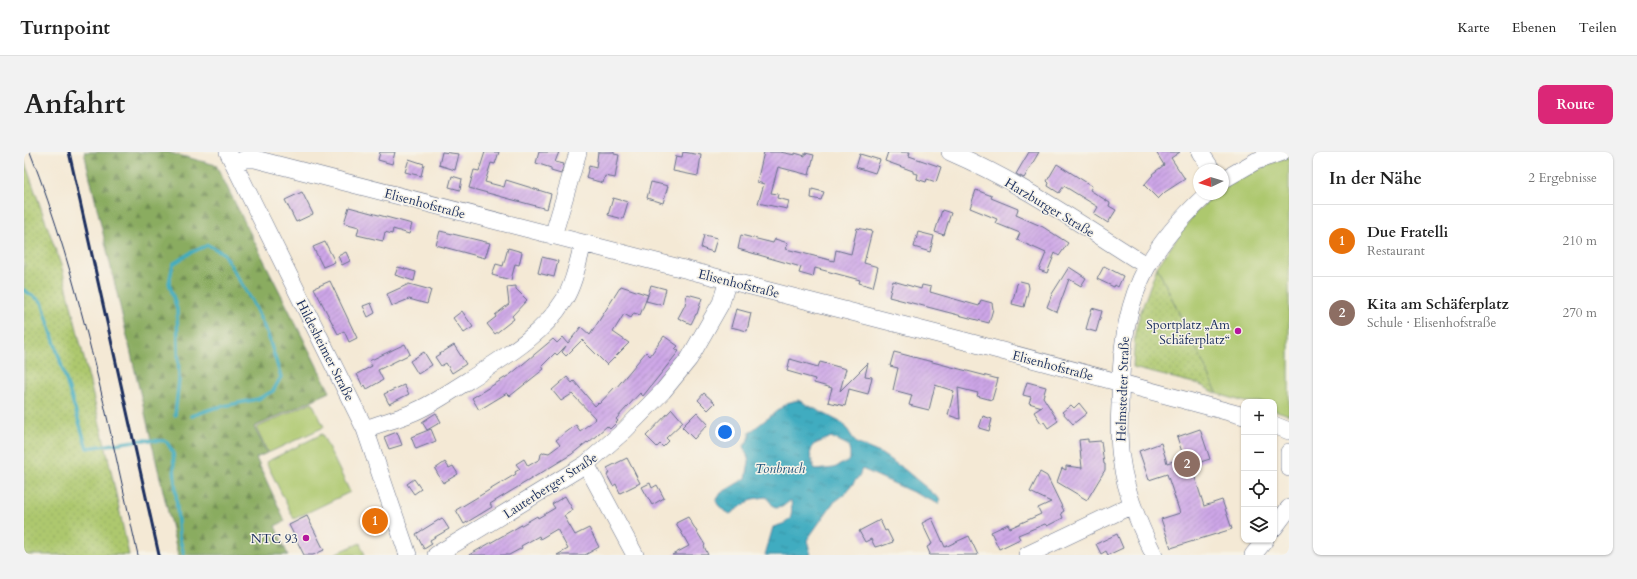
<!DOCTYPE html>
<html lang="de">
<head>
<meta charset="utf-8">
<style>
	:root { --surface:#fff; --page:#f2f2f2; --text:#222; --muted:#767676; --line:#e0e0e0; --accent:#db2777 }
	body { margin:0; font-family:Cardo,serif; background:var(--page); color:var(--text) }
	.controls { position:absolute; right:12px; bottom:12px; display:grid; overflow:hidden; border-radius:8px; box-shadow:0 1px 3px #0004 }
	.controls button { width:36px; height:36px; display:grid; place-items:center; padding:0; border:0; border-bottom:1px solid var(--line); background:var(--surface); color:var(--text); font:20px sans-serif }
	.compass { position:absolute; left:1169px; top:12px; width:36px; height:36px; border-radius:50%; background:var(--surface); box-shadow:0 1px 3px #0004; rotate:266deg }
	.you { position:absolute; left:701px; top:280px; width:14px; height:14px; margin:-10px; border:3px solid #fff; border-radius:50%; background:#1a73e8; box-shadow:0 0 0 6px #1a73e833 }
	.badge { display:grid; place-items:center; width:26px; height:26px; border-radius:50%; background:var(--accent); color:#fff; font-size:13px; font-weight:700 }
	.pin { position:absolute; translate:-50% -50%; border:2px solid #fff; box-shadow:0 1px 4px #0006 }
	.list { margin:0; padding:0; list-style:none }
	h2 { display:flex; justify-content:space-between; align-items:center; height:52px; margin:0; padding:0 16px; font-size:17px }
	h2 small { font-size:13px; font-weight:400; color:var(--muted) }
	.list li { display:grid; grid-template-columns:26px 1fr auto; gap:12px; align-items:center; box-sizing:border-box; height:72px; padding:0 16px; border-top:1px solid var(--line) }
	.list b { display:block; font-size:15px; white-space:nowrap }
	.list p { margin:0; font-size:13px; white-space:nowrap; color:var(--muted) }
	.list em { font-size:13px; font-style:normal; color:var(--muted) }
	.icon { flex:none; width:22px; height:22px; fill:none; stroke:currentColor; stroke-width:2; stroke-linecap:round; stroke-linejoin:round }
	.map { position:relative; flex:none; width:1265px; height:403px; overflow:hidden; border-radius:8px }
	header { display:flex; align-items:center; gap:24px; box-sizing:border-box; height:56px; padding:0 20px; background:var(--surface); border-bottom:1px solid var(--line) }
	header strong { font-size:19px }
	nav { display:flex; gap:22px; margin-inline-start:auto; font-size:14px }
	.intro { display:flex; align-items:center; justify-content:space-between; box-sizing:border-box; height:96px; padding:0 24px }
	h1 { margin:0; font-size:28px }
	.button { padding:10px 18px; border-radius:8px; background:var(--accent); color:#fff; font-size:14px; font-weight:700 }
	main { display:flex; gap:24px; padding:0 24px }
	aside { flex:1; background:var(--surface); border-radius:8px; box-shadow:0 1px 3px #0004 }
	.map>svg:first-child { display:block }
	.grass { fill:url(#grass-dots); stroke:#647c66 }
	.forest { fill:url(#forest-firs); stroke:#526e60 }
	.garden { fill:#adc86e; stroke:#647c66 }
	.water { fill:url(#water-ripples); stroke:#2e6e8f; fill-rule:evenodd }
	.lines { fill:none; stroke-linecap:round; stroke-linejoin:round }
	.stream { stroke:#41acc0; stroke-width:3.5 }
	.building { fill:url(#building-hatch) }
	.minor-casing { stroke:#677088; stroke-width:18 }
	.minor { stroke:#fff; stroke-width:17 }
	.tram { stroke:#1b2f5e; stroke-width:1 }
	.rail { stroke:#1b2f5e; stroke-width:3 }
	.poi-dot { fill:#b5179e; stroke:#f7f3e8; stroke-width:1.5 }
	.labels { text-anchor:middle; stroke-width:3; stroke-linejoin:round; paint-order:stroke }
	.street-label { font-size:13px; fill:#1b2f5e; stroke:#f7f3e8 }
	.poi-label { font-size:13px; fill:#1b2f5e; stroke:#f7f3e8; text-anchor:end }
	.water-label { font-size:14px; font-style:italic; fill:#285b80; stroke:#f7f3e8 }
</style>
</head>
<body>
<header>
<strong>Turnpoint</strong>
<nav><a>Karte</a><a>Ebenen</a><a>Teilen</a></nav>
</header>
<div class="intro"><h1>Anfahrt</h1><a class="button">Route</a></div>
<main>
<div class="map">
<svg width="1265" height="403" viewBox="0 0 1265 403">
	<defs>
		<pattern id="grass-dots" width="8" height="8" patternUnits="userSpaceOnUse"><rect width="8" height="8" fill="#adc86e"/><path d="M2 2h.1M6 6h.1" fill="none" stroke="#94ac62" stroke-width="1.8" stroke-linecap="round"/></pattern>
		<pattern id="forest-firs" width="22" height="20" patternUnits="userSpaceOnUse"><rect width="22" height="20" fill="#8aac61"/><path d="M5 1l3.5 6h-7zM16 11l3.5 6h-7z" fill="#708c53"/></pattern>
		<pattern id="water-ripples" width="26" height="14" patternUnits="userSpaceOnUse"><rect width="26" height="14" fill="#41acc0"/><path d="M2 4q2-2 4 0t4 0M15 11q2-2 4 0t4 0" fill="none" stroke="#368c9f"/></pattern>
		<pattern id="building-hatch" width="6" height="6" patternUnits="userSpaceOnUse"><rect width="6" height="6" fill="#cda6e7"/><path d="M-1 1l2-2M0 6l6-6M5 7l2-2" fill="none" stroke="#a688be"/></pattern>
	</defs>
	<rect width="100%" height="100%" fill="#f7f3e8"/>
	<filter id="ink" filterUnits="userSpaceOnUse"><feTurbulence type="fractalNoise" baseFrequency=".025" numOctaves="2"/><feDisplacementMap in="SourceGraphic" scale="8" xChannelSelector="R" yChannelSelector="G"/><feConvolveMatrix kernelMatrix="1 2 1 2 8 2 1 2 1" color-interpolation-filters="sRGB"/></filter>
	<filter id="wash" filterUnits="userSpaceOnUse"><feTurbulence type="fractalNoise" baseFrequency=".012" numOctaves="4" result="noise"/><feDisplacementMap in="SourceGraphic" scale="16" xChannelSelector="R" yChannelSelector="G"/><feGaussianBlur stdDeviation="0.9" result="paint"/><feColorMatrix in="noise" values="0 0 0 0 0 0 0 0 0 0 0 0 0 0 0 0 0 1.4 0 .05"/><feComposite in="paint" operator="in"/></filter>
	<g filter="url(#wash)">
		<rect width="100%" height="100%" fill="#f4e9d5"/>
		<path class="grass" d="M 0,8 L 38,116 L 84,305 L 105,403 L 0,403 Z
			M 1133,115 L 1194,242 L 1174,232 L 1109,216 L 1111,181 L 1116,162 Z"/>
		<path class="forest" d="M 60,0 L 143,0 L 192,13 L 306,240 L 230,275 L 243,301 L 232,306 L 261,369 L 251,374 L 264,403 L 154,403 Z"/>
		<path class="garden" d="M 1265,4 L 1265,263 L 1250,258 L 1250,250 L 1221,250 L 1194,242 L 1133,115 L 1169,63 L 1192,42 L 1199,42 L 1199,35 L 1204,31 Z
			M 288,250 L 300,275 L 244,301 L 232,276 Z
			M 298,282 L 326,340 L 270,367 L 242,310 Z
			M 336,391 L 341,403 L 308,403 Z"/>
		<path class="water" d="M 774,248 L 820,272 L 832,291 L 856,301 L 880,317 L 916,347 L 915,352 L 838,317 L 835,324 L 821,342 L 809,351 L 783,388 L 787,403 L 741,403 L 749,375 C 767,370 769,368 767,348 L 758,355 L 751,356 L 742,345 L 728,347 L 706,362 L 696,356 L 692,349 L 697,341 L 722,326 L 725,310 L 720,294 L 726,285 L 726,280 L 763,251 ZM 807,285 L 824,293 L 826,301 L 826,308 L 810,316 L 791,318 L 786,302 L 789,293 Z"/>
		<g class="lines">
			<path class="stream" d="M 0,138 L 18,150 L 63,296 L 118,288 L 142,289 L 149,300 L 155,384 L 160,403
				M 151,263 L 155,228 L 153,157 L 145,131 L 149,112 L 166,101 L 184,93 L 199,101 L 228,149 L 244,183 L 257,225 L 249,239 L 234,247 L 190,256 L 167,264"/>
		</g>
		<g id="blocks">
			<path class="building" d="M 356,0 L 371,0 L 368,12 L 354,8 Z
				M 418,0 L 435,2 L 431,18 L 415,13 Z
				M 461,0 L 475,0 L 471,12 L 467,11 L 461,30 L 480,35 L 482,28 L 527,42 L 523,57 L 445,36 L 450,18 L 455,19 Z
				M 515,0 L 535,0 L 531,10 L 540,12 L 537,22 L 527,19 L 527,16 L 512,11 Z
				M 574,0 L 590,0 L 590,2 L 595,3 L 591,26 L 581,24 L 579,31 L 562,26 L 565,14 L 572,16 Z
				M 659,0 L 677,3 L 674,24 L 649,19 L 652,4 L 658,5 Z
				M 740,0 L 756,0 L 771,3 L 771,1 L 781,4 L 781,1 L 790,3 L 785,23 L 754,15 L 747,41 L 754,42 L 753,46 L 765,49 L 763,57 L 734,51 L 740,32 L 733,30 Z
				M 864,0 L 886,0 L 885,4 L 917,15 L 912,30 L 903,27 L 902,30 L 893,27 L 894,22 L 889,21 L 889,19 L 861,9 Z
				M 1005,0 L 1015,0 L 1000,26 L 992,22 Z
				M 1132,0 L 1156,0 L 1147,6 L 1161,27 L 1141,40 L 1134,47 L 1120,33 L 1129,23 L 1128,22 L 1140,13 Z
				M 836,2 L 856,8 L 851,21 L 832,15 Z
				M 385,7 L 400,12 L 397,24 L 381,20 Z
				M 1033,12 L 1068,34 L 1066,38 L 1086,51 L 1085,54 L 1092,58 L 1084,71 L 1070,62 L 1074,55 L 1040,34 L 1035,41 L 1024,34 L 1025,31 L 1023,29 Z
				M 428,24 L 438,27 L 436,38 L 425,35 Z
				M 627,30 L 644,34 L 639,51 L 623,46 Z
				M 788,37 L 800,40 L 797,48 L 787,46 Z
				M 952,38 L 968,44 L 967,46 L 994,57 L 992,63 L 1019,75 L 1044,91 L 1035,104 L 1031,101 L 1023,121 L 1015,118 L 1022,101 L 993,88 L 996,81 L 971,71 L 973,67 L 946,56 Z
				M 278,40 L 289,62 L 272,70 L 261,48 Z
				M 589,46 L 604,50 L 599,67 L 584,63 Z
				M 325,55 L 388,72 L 385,82 L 369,77 L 368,82 L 361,80 L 359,89 L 333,83 L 335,75 L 320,71 Z
				M 918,58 L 927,61 L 920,83 L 911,80 Z
				M 833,76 L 848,79 L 840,111 L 854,115 L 849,135 L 835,131 L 836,128 L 791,116 L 789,125 L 775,121 L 777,115 L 714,97 L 717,83 L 749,91 L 751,87 L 764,91 L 762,97 L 810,109 L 812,98 L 827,102 Z
				M 416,79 L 466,91 L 461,106 L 412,93 Z
				M 894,80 L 910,84 L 906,100 L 890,95 Z
				M 680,83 L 693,86 L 689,100 L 677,96 Z
				M 301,90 L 311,110 L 299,115 L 289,95 Z
				M 484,96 L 498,100 L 495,113 L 491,112 L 487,128 L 468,123 L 472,112 L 479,114 Z
				M 322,100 L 326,109 L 318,113 L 314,104 Z
				M 518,105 L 534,109 L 530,125 L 514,121 Z
				M 1080,114 L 1099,124 L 1094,135 L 1091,133 L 1090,135 L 1073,127 Z
				M 374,115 L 392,120 L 390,129 L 371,123 Z
				M 1045,115 L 1062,126 L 1057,134 L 1045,127 L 1033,160 L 1023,155 L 1028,142 Z
				M 306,129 L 333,186 L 325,190 L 320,179 L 314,182 L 290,136 Z
				M 869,129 L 897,137 L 898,133 L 907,135 L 906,140 L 955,154 L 957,148 L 968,151 L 969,157 L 965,171 L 865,145 Z
				M 996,129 L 1004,131 L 1005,136 L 1000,155 L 988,152 L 993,132 Z
				M 385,132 L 407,138 L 403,152 L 385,147 L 368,154 L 363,142 Z
				M 627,133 L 642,137 L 638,153 L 622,149 Z
				M 492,134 L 492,137 L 503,148 L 488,164 L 490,167 L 471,182 L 463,172 L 472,165 L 471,163 L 485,152 L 483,135 Z
				M 597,134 L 624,143 L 616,163 L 610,161 L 607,166 L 600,162 L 589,180 L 605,191 L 583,213 L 558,188 L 542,204 L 538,200 L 542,194 L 533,203 L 531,201 L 518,214 L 520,217 L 486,244 L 483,241 L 455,258 L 448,246 L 487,222 L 529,187 L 533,191 L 539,185 L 544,191 L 557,175 L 566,183 Z
				M 663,142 L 678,146 L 673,162 L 672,162 L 667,172 L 654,166 L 661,153 Z
				M 347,151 L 351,161 L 344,165 L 339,154 Z
				M 1068,156 L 1078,159 L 1072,180 L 1062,177 Z
				M 712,157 L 727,161 L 723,179 L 707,175 Z
				M 438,159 L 449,175 L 440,181 L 429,166 Z
				M 640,184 L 654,194 L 651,197 L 655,199 L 619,244 L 616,241 L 592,267 L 594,269 L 586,277 L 583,274 L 564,291 L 563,290 L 548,302 L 466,352 L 468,355 L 440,372 L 432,358 L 492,322 L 491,320 L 496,317 L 492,312 L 500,307 L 504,314 L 516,307 L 517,302 L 520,300 L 525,301 L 536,293 L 532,288 L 552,273 L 556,279 L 572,267 L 548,242 L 537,249 L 528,238 L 543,225 L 548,231 L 550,229 L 571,254 L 574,251 L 575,252 L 591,235 L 592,236 L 622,200 L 626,204 Z
				M 381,192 L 386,202 L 354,218 L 359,228 L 343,237 L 341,233 L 339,235 L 333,222 L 348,214 L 345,209 Z
				M 430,193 L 442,212 L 428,221 L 422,211 L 417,214 L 411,205 Z
				M 400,200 L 408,213 L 394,222 L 386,209 Z
				M 870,200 L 974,227 L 968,248 L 953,244 L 954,241 L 934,236 L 936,267 L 924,263 L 930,239 L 911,233 L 905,258 L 885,253 L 888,243 L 869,238 L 874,216 L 866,214 Z
				M 766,207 L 794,215 L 796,210 L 822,217 L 816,239 L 844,211 L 841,224 L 848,225 L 844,242 L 825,237 L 821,254 L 804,250 L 808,236 L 790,231 L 791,227 L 763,219 Z
				M 1003,230 L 1022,235 L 1019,245 L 1034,269 L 1024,276 L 1020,270 L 1017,271 L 1010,260 L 1018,255 L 1005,251 L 1007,245 L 999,243 Z
				M 380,233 L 385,242 L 365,252 L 360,242 Z
				M 680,241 L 691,251 L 684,258 L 674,248 Z
				M 1055,251 L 1063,261 L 1049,272 L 1038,260 L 1047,253 L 1050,256 Z
				M 648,257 L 659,270 L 642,286 L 645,289 L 639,295 L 636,292 L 633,295 L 622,284 Z
				M 673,260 L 684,272 L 670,287 L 658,275 Z
				M 412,261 L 417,270 L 403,278 L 398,270 Z
				M 959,264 L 968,267 L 965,279 L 955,276 Z
				M 407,277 L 412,289 L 392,297 L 387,285 Z
				M 1176,277 L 1186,307 L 1167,313 L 1180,354 L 1198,348 L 1208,377 L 1147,396 L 1137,367 L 1156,361 L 1143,322 L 1125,328 L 1115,299 L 1137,291 L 1143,311 L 1160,306 L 1153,285 Z
				M 373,280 L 378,293 L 365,297 L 360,285 Z
				M 1064,287 L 1064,290 L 1077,289 L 1080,312 L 1081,312 L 1081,318 L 1063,348 L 1033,330 L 1038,316 L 1042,318 L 1042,314 L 1058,316 L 1055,288 Z
				M 603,306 L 616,331 L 596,341 L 592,332 L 589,334 L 583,323 L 586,321 L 583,316 Z
				M 421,310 L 425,316 L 429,314 L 434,322 L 419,331 L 411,317 Z
				M 1016,320 L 1023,324 L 1040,359 L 1037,361 L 1039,366 L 1023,374 L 1021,372 L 994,383 L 996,387 L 975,397 L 967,380 L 984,372 L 986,376 L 1017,362 L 1014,356 L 1027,350 L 1006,340 Z
				M 390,327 L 397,337 L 390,342 L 383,332 Z
				M 626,331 L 628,336 L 633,333 L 640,346 L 628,353 L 618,335 Z
				M 541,344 L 549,358 L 540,364 L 551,383 L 565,376 L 575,395 L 561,403 L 533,403 L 544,397 L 533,377 L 516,387 L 515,384 L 497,394 L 498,396 L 485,403 L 445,403 L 508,367 L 513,364 L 514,366 L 531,356 L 528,352 Z
				M 283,364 L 300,398 L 289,403 L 280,403 L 265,373 Z
				M 664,365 L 681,393 L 680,394 L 684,403 L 648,403 L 665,394 L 652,371 Z
				M 418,366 L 425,377 L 406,388 L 408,392 L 400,397 L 392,382 Z
				M 908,366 L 921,395 L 945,384 L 954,403 L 905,403 L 906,402 L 903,395 L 908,392 L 898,371 Z
				M 856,368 L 861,379 L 863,378 L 869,390 L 858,394 L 858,393 L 851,395 L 847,387 L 841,390 L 835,379 Z
				M 1093,382 L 1099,396 L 1084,403 L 1082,399 L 1077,402 L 1072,392 Z"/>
		</g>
	</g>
	<g filter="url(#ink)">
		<use href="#blocks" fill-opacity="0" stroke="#677088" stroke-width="1"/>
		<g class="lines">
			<defs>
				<path id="minor" d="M 204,0 L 341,277 L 384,403
					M 926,0 C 996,30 1059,74 1123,114
					M 1176,0 L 1188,18
					M 210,12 L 221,7 L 231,7 L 937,188 L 1220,264
					M 1199,28 L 1232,9 L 1258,0
					M 529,84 L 554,0
					M 1250,273 L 1265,279
					M 341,277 C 357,271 374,267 390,260 C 409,252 427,239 445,228 C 479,206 518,184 540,148 C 550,132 554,110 559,91
					M 1265,300 L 1265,316
					M 562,312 L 611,403
					M 1250,376 L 1265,356
					M 412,403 L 562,312 L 601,278 L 639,239 L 665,207 L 697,151 L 704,128
					M 1003,403 L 1108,353
					M 1130,403 C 1115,373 1101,340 1097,306 C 1094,288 1095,270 1096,252 C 1097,209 1099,167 1117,127 C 1131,95 1157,66 1183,42
					M 1229,403 L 1241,388"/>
			</defs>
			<use href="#minor" class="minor-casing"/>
			<use href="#minor" class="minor"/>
			<path class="tram" d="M 6,0 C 57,130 83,268 114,403"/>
			<path class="rail" d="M 45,0 L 135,403"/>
		</g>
	</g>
	<g class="poi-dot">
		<circle cx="1214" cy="179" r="4"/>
		<circle cx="282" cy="386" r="4"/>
	</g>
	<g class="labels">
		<g class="street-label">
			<text transform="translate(401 51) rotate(15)" y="5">Elisenhofstraße</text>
			<text transform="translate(1026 55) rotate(31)" y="5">Harzburger Straße</text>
			<text transform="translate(715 131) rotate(14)" y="5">Elisenhofstraße</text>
			<text transform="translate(302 198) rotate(63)" y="5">Hildesheimer Straße</text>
			<text transform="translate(1029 213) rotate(15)" y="5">Elisenhofstraße</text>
			<text transform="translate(1098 237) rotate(-88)" y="5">Helmstedter Straße</text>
			<text transform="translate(526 333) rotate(-33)" y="5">Lauterberger Straße</text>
		</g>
		<g class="poi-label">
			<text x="1206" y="177">Sportplatz „Am<tspan x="1206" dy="15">Schäferplatz“</tspan></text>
			<text x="274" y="391">NTC 93</text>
		</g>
		<g class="water-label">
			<text x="756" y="321">Tonbruch</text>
		</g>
	</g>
</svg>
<div class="controls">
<button>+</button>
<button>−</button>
<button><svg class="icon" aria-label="locate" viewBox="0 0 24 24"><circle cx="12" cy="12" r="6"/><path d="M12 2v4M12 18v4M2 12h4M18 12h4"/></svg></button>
<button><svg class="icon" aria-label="layers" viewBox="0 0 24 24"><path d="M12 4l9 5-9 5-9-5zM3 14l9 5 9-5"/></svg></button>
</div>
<svg class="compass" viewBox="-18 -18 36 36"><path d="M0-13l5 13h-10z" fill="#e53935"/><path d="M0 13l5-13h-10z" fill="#767676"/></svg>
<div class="you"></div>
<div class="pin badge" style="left:351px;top:369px;background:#e8710a">1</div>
<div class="pin badge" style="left:1163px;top:312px;background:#8d6e63">2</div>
</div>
<aside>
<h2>In der Nähe<small>2 Ergebnisse</small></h2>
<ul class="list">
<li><span class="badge" style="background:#e8710a">1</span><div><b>Due Fratelli</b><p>Restaurant</p></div><em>210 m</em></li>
<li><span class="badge" style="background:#8d6e63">2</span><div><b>Kita am Schäferplatz</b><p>Schule · Elisenhofstraße</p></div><em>270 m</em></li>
</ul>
</aside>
</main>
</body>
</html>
